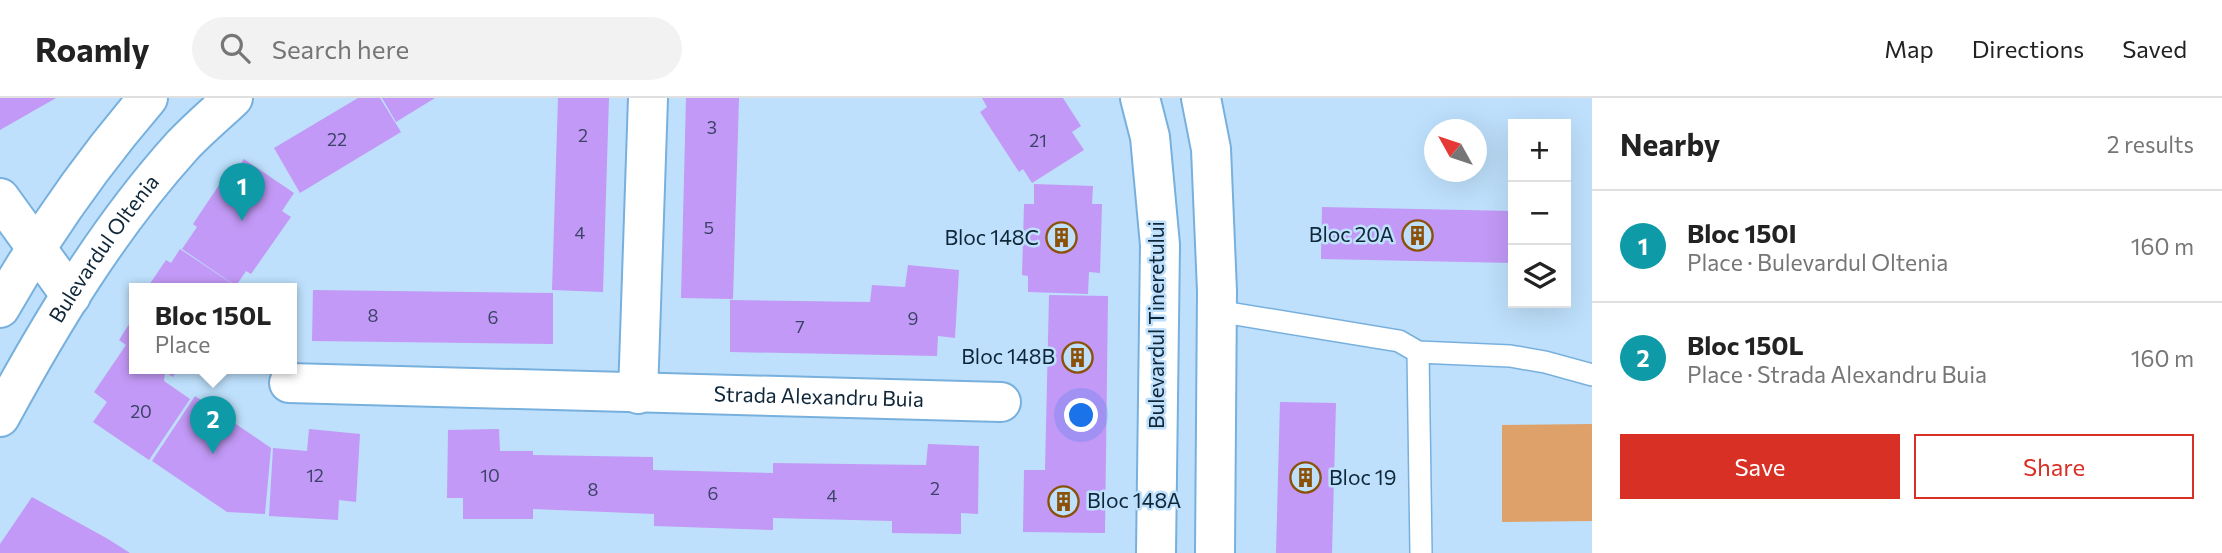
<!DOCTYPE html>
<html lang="en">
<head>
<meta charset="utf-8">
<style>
	:root { --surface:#fff; --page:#f2f2f2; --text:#222; --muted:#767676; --line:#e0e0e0; --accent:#d93025 }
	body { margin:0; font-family:Commissioner,sans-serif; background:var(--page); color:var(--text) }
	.controls { position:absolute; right:21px; top:21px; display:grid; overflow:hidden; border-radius:0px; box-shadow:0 7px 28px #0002 }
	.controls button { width:63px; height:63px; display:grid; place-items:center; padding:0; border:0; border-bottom:2px solid var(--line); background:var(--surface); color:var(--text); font:35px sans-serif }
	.compass { position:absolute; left:1424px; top:21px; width:63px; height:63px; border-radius:50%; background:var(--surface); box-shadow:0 7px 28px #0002; rotate:310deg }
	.you { position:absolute; left:1082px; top:318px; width:24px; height:24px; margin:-18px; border:5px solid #fff; border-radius:50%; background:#1a73e8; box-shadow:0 0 0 10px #1a73e833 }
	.badge { display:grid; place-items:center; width:46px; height:46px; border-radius:50%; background:var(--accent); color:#fff; font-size:23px; font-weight:700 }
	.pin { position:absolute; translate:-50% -58px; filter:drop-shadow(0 2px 4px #0008) }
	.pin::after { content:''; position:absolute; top:37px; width:24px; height:21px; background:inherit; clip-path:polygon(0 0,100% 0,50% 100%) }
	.popup { position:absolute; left:129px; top:185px; width:168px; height:91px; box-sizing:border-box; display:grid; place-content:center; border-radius:0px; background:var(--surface); filter:drop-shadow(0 2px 5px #0005); font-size:23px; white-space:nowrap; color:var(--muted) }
	.popup b { font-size:26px; color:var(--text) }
	.popup::after { content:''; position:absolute; left:50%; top:100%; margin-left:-14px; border:14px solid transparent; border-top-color:var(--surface) }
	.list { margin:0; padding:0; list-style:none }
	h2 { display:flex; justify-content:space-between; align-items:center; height:91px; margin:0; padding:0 28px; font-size:30px }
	h2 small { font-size:23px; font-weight:400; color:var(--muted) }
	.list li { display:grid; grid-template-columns:46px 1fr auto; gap:21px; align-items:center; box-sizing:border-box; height:112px; padding:0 28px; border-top:2px solid var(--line) }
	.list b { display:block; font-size:26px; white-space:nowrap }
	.list p { margin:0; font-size:23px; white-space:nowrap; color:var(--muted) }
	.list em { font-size:23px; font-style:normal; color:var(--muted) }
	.actions { display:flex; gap:14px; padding:21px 28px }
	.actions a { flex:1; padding:16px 0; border:2px solid var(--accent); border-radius:0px; text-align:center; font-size:24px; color:var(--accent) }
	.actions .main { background:var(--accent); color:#fff }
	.icon { flex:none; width:38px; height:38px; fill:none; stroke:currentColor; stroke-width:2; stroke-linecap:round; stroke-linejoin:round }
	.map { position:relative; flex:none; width:1592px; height:455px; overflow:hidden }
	header { display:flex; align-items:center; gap:42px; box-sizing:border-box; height:98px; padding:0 35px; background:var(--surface); border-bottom:2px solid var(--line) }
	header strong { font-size:33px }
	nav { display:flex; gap:38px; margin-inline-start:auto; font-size:24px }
	.search { width:490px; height:63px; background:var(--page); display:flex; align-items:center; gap:18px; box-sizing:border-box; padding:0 24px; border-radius:38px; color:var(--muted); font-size:26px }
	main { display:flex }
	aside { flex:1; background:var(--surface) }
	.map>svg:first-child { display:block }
	.green { fill:#dda169 }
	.building { fill:#c299f6 }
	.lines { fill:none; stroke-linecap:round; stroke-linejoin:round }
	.lane-casing { stroke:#78b0dd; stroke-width:24 }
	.street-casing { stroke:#78b0dd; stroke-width:42 }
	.secondary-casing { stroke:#78b0dd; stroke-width:42 }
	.lane { stroke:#fff; stroke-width:21 }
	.street { stroke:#fff; stroke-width:38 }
	.secondary { stroke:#fff; stroke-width:38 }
	.labels { text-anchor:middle; stroke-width:5; stroke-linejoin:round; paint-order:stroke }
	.number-label { font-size:18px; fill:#3c4368 }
	.poi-label { font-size:21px; fill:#0f2638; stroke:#bee0fc; text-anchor:end }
	.street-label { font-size:21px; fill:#0f2638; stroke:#bee0fc }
</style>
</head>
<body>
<header>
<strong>Roamly</strong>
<div class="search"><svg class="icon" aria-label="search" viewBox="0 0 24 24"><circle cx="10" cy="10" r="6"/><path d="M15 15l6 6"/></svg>Search here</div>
<nav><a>Map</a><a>Directions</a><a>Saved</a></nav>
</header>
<main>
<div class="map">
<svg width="1592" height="455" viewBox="0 0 1592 455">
	<rect width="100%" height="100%" fill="#bee0fc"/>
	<path class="green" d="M 1592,326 L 1592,423 L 1502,424 L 1502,327 Z"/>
	<path class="building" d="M 0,0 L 56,0 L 0,32 Z
		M 358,0 L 380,0 L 401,34 L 300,95 L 274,50 Z
		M 382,0 L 435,0 L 396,24 Z
		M 558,0 L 609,0 L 603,194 L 552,192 Z
		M 686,0 L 739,0 L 733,201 L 681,200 Z
		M 982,0 L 1063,0 L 1081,28 L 1072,34 L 1084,52 L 1032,85 L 1023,71 L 1019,74 L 980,14 L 987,9 Z
		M 244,61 L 294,95 L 282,113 L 291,119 L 251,176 L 246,173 L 236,188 L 182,151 L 197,129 L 193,126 L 229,72 L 234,75 Z
		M 1034,86 L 1093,88 L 1092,106 L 1102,106 L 1100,175 L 1089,174 L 1088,196 L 1028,194 L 1028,178 L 1022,177 L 1024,106 L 1034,106 Z
		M 1322,109 L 1513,113 L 1513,165 L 1321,161 Z
		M 180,151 L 231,185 L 228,190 L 147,190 L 166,162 L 171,165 Z
		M 908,167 L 959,172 L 955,240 L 938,238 L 937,258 L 730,254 L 730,202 L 870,204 L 872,187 L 905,189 Z
		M 313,192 L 553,195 L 553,246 L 312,243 Z
		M 1049,197 L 1108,198 L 1105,435 L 1023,434 L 1024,372 L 1045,372 Z
		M 134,209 L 134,270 L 178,270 L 173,279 L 165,274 L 164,283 L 190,301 L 149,362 L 93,324 L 107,304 L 94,294 L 126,247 L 119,242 L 133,220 L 129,217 Z
		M 195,298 L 271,350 L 265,416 L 227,414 L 152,363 Z
		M 1280,304 L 1336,305 L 1332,455 L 1276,455 Z
		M 309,331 L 360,336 L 356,404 L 339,402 L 338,422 L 269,418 L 273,350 L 307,353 Z
		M 499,331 L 500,353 L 533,353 L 533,357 L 653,359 L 653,372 L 773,375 L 773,365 L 926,367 L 928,346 L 979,348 L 978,416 L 961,415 L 961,436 L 892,435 L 892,423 L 773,420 L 773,432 L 654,428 L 654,416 L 533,411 L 533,421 L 463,421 L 463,400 L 447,400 L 448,332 Z
		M 32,399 L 108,441 L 130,455 L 0,455 L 0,446 Z"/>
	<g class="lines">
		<defs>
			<path id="lane" d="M 1217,213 L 1399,243 L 1418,254 L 1510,258 L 1545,264 L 1592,277
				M 1418,254 L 1421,455"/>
			<g id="street">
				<path d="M 0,100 L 71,198"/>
				<path id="s1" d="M 289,285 L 1001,304"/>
				<path d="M 638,296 L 648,0"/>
			</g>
			<g id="secondary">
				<path d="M 1140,0 L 1150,39 L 1160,147 L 1156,455"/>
				<path d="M 1201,0 L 1211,51 L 1217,193 L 1215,455"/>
				<path d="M 0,210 C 43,135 92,65 148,0"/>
				<path id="s2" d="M 0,319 C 52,223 109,129 182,48 C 198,31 216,16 233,0"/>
			</g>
		</defs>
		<use href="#lane" class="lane-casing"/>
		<use href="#street" class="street-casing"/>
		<use href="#secondary" class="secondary-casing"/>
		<use href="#lane" class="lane"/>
		<use href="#street" class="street"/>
		<use href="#secondary" class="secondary"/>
	</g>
	<defs>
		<symbol id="building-ring" viewBox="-11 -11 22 22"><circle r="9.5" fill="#bee0fc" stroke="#8b5109" stroke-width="1.5"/><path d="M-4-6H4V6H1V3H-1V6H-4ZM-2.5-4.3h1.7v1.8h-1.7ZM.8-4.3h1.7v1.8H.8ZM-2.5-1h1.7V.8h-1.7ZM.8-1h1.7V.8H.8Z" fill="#8b5109"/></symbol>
	</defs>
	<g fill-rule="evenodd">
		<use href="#building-ring" x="1400" y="120" width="35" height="35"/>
		<use href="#building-ring" x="1044" y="122" width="35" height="35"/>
		<use href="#building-ring" x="1060" y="242" width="35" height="35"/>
		<use href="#building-ring" x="1288" y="362" width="35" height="35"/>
		<use href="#building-ring" x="1046" y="386" width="35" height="35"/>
	</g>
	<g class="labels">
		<g class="number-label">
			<text x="712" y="36">3</text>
			<text x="583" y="44">2</text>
			<text x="337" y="48">22</text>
			<text x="1038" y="49">21</text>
			<text x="709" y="136">5</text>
			<text x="580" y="141">4</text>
			<text x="373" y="224">8</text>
			<text x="493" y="226">6</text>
			<text x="913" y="227">9</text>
			<text x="800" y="235">7</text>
			<text x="141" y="320">20</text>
			<text x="315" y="384">12</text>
			<text x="490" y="384">10</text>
			<text x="935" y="397">2</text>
			<text x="593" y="398">8</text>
			<text x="713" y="402">6</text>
			<text x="832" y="404">4</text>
		</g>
		<g class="poi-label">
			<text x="1394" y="144">Bloc 20A</text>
			<text x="1039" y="147">Bloc 148C</text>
			<text x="1055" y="266">Bloc 148B</text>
			<text x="1329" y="387" text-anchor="start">Bloc 19</text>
			<text x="1087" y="410" text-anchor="start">Bloc 148A</text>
		</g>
		<g class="street-label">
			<text dy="7" stroke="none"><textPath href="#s2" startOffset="198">Bulevardul Oltenia</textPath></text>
			<text transform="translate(1157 227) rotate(-90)" y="7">Bulevardul Tineretului</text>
			<text dy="7" stroke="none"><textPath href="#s1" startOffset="530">Strada Alexandru Buia</textPath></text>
		</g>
	</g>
</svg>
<div class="controls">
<button>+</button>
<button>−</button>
<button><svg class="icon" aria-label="layers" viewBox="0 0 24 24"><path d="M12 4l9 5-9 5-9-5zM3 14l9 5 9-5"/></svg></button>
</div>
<svg class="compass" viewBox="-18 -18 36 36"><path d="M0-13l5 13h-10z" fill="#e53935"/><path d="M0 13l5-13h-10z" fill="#767676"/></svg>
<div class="you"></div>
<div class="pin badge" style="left:242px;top:123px;background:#0f9aa8">1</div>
<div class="pin badge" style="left:213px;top:356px;background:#0f9aa8">2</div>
<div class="popup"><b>Bloc 150L</b>Place</div>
</div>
<aside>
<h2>Nearby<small>2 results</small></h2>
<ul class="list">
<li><span class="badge" style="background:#0f9aa8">1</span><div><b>Bloc 150I</b><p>Place · Bulevardul Oltenia</p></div><em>160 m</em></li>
<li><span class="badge" style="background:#0f9aa8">2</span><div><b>Bloc 150L</b><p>Place · Strada Alexandru Buia</p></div><em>160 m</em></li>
</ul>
<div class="actions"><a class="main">Save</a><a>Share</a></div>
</aside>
</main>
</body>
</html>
